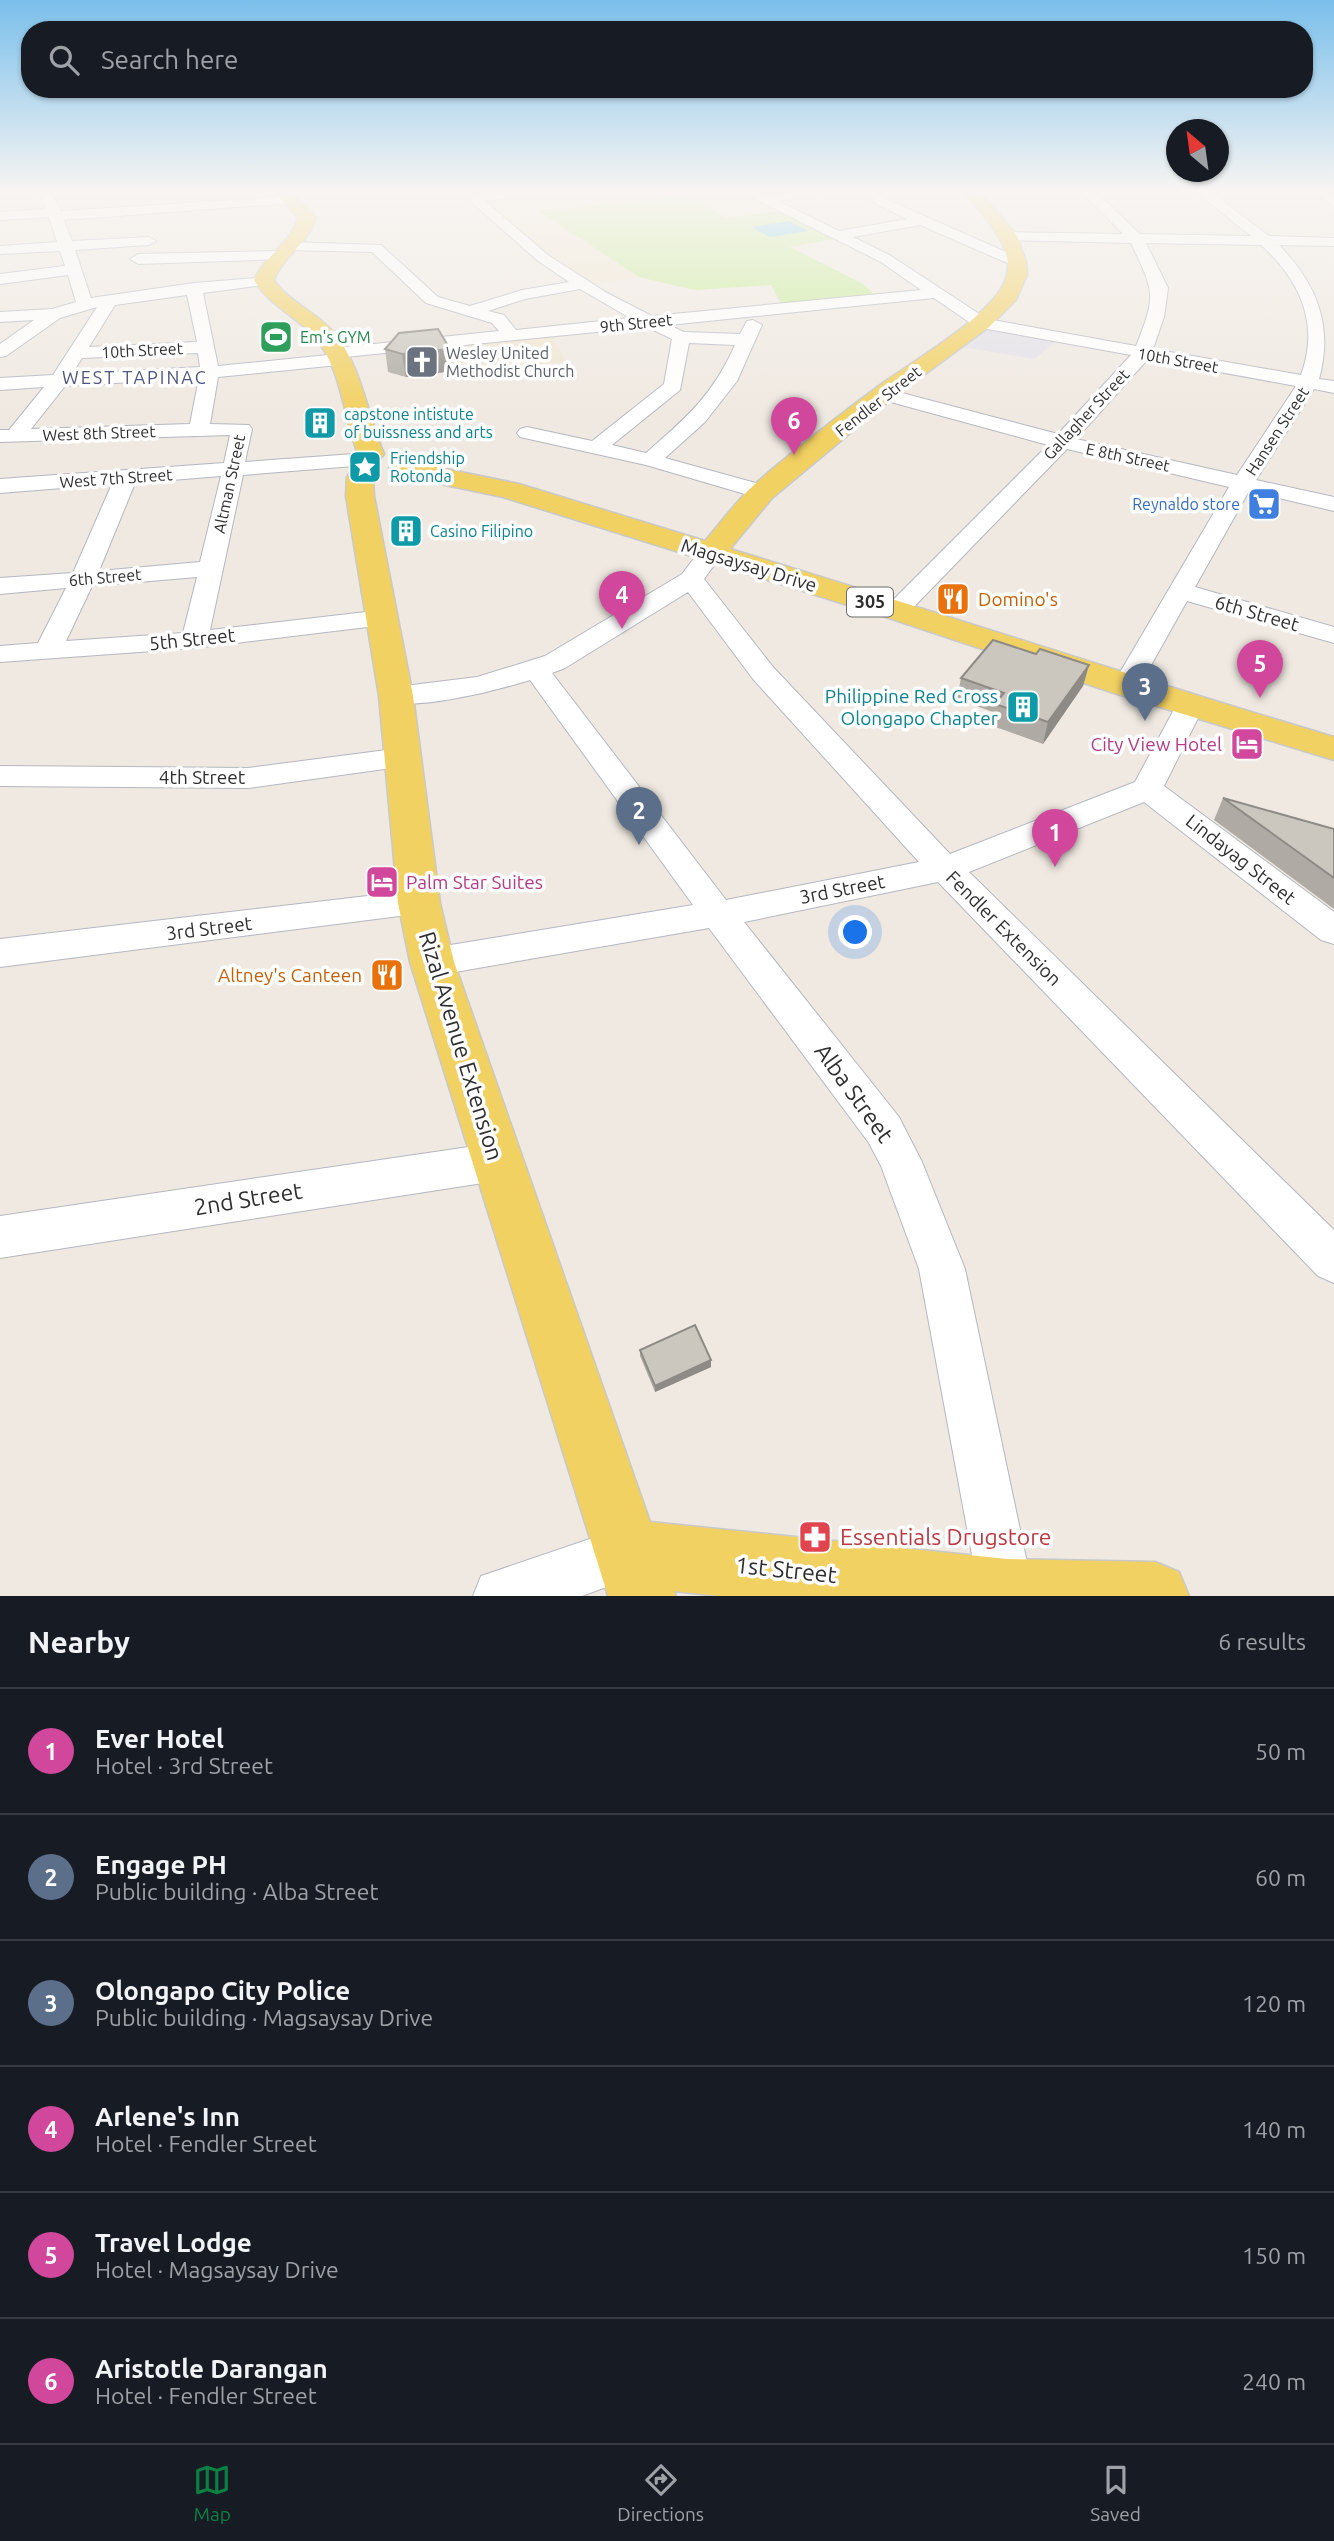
<!DOCTYPE html>
<html lang="en">
<head>
<meta charset="utf-8">
<style>
	:root { --surface:#171b24; --page:#242831; --text:#f1f3f6; --muted:#9ea1a6; --line:#363941; --accent:#0b8043 }
	body { margin:0; font-family:Ubuntu,sans-serif; background:var(--page); color:var(--text) }
	.compass { position:absolute; left:1166px; top:119px; width:63px; height:63px; border-radius:50%; background:var(--surface); box-shadow:0 2px 5px #0004; rotate:331deg }
	.you { position:absolute; left:856px; top:933px; width:24px; height:24px; margin:-18px; border:5px solid #fff; border-radius:50%; background:#1a73e8; box-shadow:0 0 0 10px #1a73e833 }
	.badge { display:grid; place-items:center; width:46px; height:46px; border-radius:50%; background:var(--accent); color:#fff; font-size:23px; font-weight:700 }
	.pin { position:absolute; translate:-50% -58px; filter:drop-shadow(0 2px 4px #0008) }
	.pin::after { content:''; position:absolute; top:37px; width:24px; height:21px; background:inherit; clip-path:polygon(0 0,100% 0,50% 100%) }
	.list { margin:0; padding:0; list-style:none }
	h2 { display:flex; justify-content:space-between; align-items:center; height:91px; margin:0; padding:0 28px; font-size:30px }
	h2 small { font-size:23px; font-weight:400; color:var(--muted) }
	.list li { display:grid; grid-template-columns:46px 1fr auto; gap:21px; align-items:center; box-sizing:border-box; height:126px; padding:0 28px; border-top:2px solid var(--line) }
	.list b { display:block; font-size:26px; white-space:nowrap }
	.list p { margin:0; font-size:23px; white-space:nowrap; color:var(--muted) }
	.list em { font-size:23px; font-style:normal; color:var(--muted) }
	.icon { flex:none; width:38px; height:38px; fill:none; stroke:currentColor; stroke-width:2; stroke-linecap:round; stroke-linejoin:round }
	.map { position:relative; flex:none; width:1334px; height:1596px; overflow:hidden }
	.search { position:absolute; background:var(--surface); box-shadow:0 2px 5px #0004; left:21px; right:21px; top:21px; height:77px; display:flex; align-items:center; gap:18px; box-sizing:border-box; padding:0 24px; border-radius:28px; color:var(--muted); font-size:26px }
	.sheet { height:847px; background:var(--surface) }
	nav { display:flex; justify-content:space-around; align-items:center; box-sizing:border-box; height:98px; border-top:2px solid var(--line); background:var(--surface); font-size:19px; color:var(--muted) }
	nav a { display:grid; justify-items:center; gap:4px }
	nav .on { color:var(--accent) }
	.map>svg:first-child { display:block }
	.industrial { fill:#e3e1e8 }
	.education { fill:#f0e6d1 }
	.pitch { fill:#c9ec9a }
	.water { fill:#75cff0 }
	.lines { fill:none; stroke-linecap:round; stroke-linejoin:round }
	.minor-casing { stroke:#b4b7c1; stroke-width:2 }
	.major-casing { stroke:#c9c9c9; stroke-width:3 }
	.minor { fill:#fff; fill-rule:evenodd }
	.major { fill:#f2d163; fill-rule:evenodd }
	.wall { fill:#afaba4 }
	.shaded-wall { fill:#8e8b86 }
	.building { fill:#cbc7bf; stroke:#8e8b86; stroke-width:2 }
	.labels { text-anchor:middle; stroke-width:7; stroke-linejoin:round; paint-order:stroke }
	.far-street-label { font-size:16px; fill:#2e2e2e; stroke:#fff }
	.far-leisure-label { font-size:16px; fill:#27864d; stroke:#fff; text-anchor:start }
	.far-worship-label { font-size:16px; fill:#5b616d; stroke:#fff; text-anchor:start }
	.far-culture-label { font-size:16px; fill:#0d838f; stroke:#fff; text-anchor:start }
	.far-shop-label { font-size:16px; fill:#366cbe; stroke:#fff; text-anchor:end }
	.far-neighbourhood-label { font-size:18px; letter-spacing:2px; fill:#4d5680; stroke:#fff }
	.shield { fill:#fff; stroke:#6d6d6d; stroke-width:2 }
	.shield-label { font-size:18px; font-weight:bold; fill:#2e2e2e }
	.street-label { font-size:19px; fill:#2e2e2e; stroke:#fff }
	.food-label { font-size:19px; fill:#c56008; stroke:#fff; text-anchor:start }
	.culture-label { font-size:19px; fill:#0d838f; stroke:#fff; text-anchor:end }
	.hotel-label { font-size:19px; fill:#b23c85; stroke:#fff; text-anchor:end }
	.near-street-label { font-size:23px; fill:#2e2e2e; stroke:#fff }
	.near-health-label { font-size:23px; fill:#be3a42; stroke:#fff; text-anchor:start }
</style>
</head>
<body>
<div class="map">
<svg width="1334" height="1596" viewBox="0 0 1334 1596">
	<rect width="100%" height="100%" fill="#efe9e1"/>
	<path class="industrial" d="M 985,329 L 1055,342 L 1034,359 L 961,347 Z"/>
	<path class="education" d="M 543,192 L 740,192 L 781,211 L 726,218 L 689,196 L 540,211 L 639,277 L 592,285 L 497,215 L 481,198 Z
		M 552,335 L 566,362 L 464,371 L 442,346 Z"/>
	<path class="pitch" d="M 689,196 L 726,218 L 781,211 L 834,239 L 790,247 L 863,284 L 878,298 L 782,305 L 771,285 L 695,290 L 639,277 L 539,211 Z"/>
	<path class="water" d="M 789,221 L 808,231 L 770,237 L 752,227 Z"/>
	<g class="lines">
		<defs>
			<path id="minor" d="M 39,192 L 51,192 L 61,211 L 295,196 L 295,202 L 290,203 L 64,220 L 72,241 L 149,237 L 156,241 L 149,245 L 75,250 L 91,298 L 194,283 L 270,277 L 272,280 L 270,283 L 264,285 L 203,293 L 218,366 L 328,355 L 329,349 L 335,348 L 499,331 L 492,323 L 426,303 L 372,252 L 288,250 L 281,246 L 288,242 L 381,245 L 438,297 L 470,306 L 522,290 L 569,282 L 538,261 L 469,200 C 483,186 514,192 533,192 L 527,196 L 485,201 L 548,255 L 607,293 L 652,316 L 921,290 L 881,262 L 741,192 L 758,192 L 765,195 L 820,192 L 814,196 L 778,201 L 839,231 L 907,219 L 874,203 L 872,200 L 879,196 L 1022,259 L 1025,262 L 1022,265 L 1012,265 L 920,225 L 853,237 L 891,256 L 987,319 L 1136,346 C 1157,294 1154,292 1131,243 L 1008,240 L 1001,236 L 1008,232 L 1123,234 L 1082,192 L 1096,192 L 1140,234 L 1251,236 L 1196,192 L 1211,192 L 1269,236 L 1334,238 L 1334,246 L 1279,245 C 1316,283 1334,325 1319,379 L 1334,381 L 1334,393 L 1314,389 L 1256,480 L 1334,497 L 1334,511 L 1249,491 L 1195,587 L 1334,627 L 1334,643 L 1187,601 L 1136,692 L 1126,694 L 1116,692 L 1112,686 L 1229,487 L 1067,449 L 906,615 L 897,618 L 888,615 L 884,610 L 888,605 L 1048,445 L 876,398 L 873,394 L 876,390 L 883,388 L 1058,434 L 1131,355 L 976,327 L 934,298 L 669,325 L 684,332 L 740,334 L 747,321 L 753,320 L 762,325 L 737,381 L 705,422 L 665,458 L 770,487 L 773,492 L 770,497 L 762,499 L 646,465 L 520,437 L 517,433 L 520,429 L 527,427 L 592,441 L 664,384 L 672,339 L 647,327 L 345,357 L 347,360 L 344,364 L 338,365 L 218,377 L 210,424 L 249,425 L 252,429 L 245,462 L 354,454 L 362,455 L 365,460 L 362,465 L 354,466 L 243,475 L 210,630 L 383,610 L 392,612 L 396,618 L 392,624 L 195,648 L 0,662 L 0,646 L 38,643 L 66,588 L 0,594 L 0,578 L 73,573 L 112,484 L 0,493 L 0,479 L 224,463 L 230,435 L 0,442 L 0,430 L 9,430 L 44,387 L 0,390 L 0,378 L 53,375 L 97,307 L 60,318 L 6,356 L 0,357 L 0,344 L 34,320 L 0,322 L 0,312 L 52,309 L 76,302 L 68,275 L 0,284 L 0,274 L 65,266 L 60,251 L 0,254 L 0,246 L 57,242 L 49,217 L 0,220 L 0,212 L 46,209 ZM 1146,243 L 1261,245 C 1300,280 1320,324 1301,375 L 1153,349 L 1164,317 L 1168,288 ZM 580,289 L 630,318 L 516,330 L 504,315 L 488,311 L 525,299 ZM 187,295 L 197,342 L 89,347 L 115,305 ZM 689,343 L 735,345 C 713,395 686,418 646,453 L 612,445 L 680,390 ZM 198,353 L 200,367 L 72,374 L 82,358 ZM 1148,359 L 1296,386 L 1237,475 L 1076,439 ZM 199,378 L 190,424 L 31,429 L 65,386 ZM 221,476 L 200,562 L 99,571 L 135,483 ZM 197,577 L 183,633 L 66,641 L 92,586 Z
				M 1312,192 L 1327,192 L 1334,196 L 1334,206 Z
				M 277,251 L 282,253 L 285,256 L 282,259 L 138,264 L 130,259 L 138,254 Z
				M 711,546 L 720,548 L 723,553 L 704,579 L 773,667 L 950,854 L 1135,782 L 1177,704 L 1181,698 L 1191,695 L 1201,698 L 1205,704 L 1164,786 L 1334,912 L 1334,944 L 1321,940 L 1144,802 L 969,872 L 1334,1230 L 1334,1283 L 1318,1276 L 938,882 L 744,922 L 899,1117 L 922,1162 L 965,1269 L 1034,1596 L 980,1596 L 979,1593 L 919,1269 L 881,1166 L 869,1143 L 709,928 L 432,976 L 419,972 L 414,962 L 419,952 L 432,948 L 693,905 L 530,680 C 495,691 419,710 386,702 L 382,696 L 386,690 L 396,687 L 477,677 L 545,656 L 682,574 L 702,548 ZM 688,592 L 753,679 L 919,862 L 726,900 L 552,673 L 565,668 Z
				M 402,748 L 413,751 L 417,758 L 413,765 L 248,788 L 0,786 L 0,766 L 248,768 Z
				M 419,890 L 431,894 L 436,903 L 431,912 L 0,967 L 0,939 Z
				M 496,1143 L 511,1149 L 517,1162 L 511,1175 L 496,1181 L 0,1258 L 0,1216 Z
				M 628,1526 L 647,1534 L 655,1553 L 647,1572 L 582,1596 L 473,1596 L 481,1576 Z"/>
			<path id="major" d="M 275,192 L 292,192 L 316,217 C 309,244 283,255 274,280 C 289,303 318,312 335,334 C 362,368 367,414 384,454 L 380,459 L 371,462 L 362,459 L 358,454 C 344,418 342,372 317,340 C 299,317 270,307 254,280 C 265,256 291,243 298,218 Z
				M 965,192 L 981,192 L 1017,236 L 1026,262 L 1027,275 L 1016,300 L 989,327 L 891,399 L 772,498 L 730,549 C 932,610 1132,677 1334,737 L 1334,760 L 1114,693 L 886,617 L 503,497 L 393,474 L 389,468 L 393,462 L 402,460 L 519,484 L 705,541 C 721,523 736,501 754,485 C 792,451 835,419 876,388 C 908,364 999,313 1007,275 C 1014,243 981,215 965,192 Z
				M 360,469 L 369,471 L 373,477 L 374,496 L 413,696 L 440,903 L 454,962 L 650,1522 L 1007,1559 L 1155,1562 L 1179,1572 L 1189,1596 L 719,1596 L 674,1591 L 676,1596 L 608,1596 L 410,962 L 398,903 L 379,696 L 346,496 L 347,477 L 351,471 Z"/>
		</defs>
		<use href="#minor" class="minor-casing"/>
		<use href="#major" class="major-casing"/>
		<use href="#minor" class="minor"/>
		<use href="#major" class="major"/>
	</g>
	<path class="wall" d="M 385,349 L 450,349 L 453,371 L 406,377 L 388,372 Z
		M 1036,654 L 1089,665 L 1083,686 L 1043,744 L 990,725 L 993,712 L 957,699 L 961,678 Z
		M 1223,798 L 1334,829 L 1334,909 L 1214,820 Z
		M 640,1350 L 711,1360 L 711,1367 L 655,1392 L 640,1356 Z"/>
	<path class="shaded-wall" d="M 450,349 L 453,371 L 406,377 L 402,354 Z
		M 1089,665 L 1083,686 L 1043,744 L 1048,722 Z
		M 711,1360 L 711,1367 L 655,1392 L 655,1386 Z"/>
	<path class="building" d="M 438,329 L 450,349 L 402,354 L 385,349 L 399,333 Z
		M 993,640 L 1036,654 L 1040,649 L 1089,665 L 1048,722 L 995,704 L 1004,693 L 961,678 Z
		M 1223,798 L 1334,829 L 1334,878 Z
		M 695,1325 L 711,1360 L 655,1386 L 640,1350 Z"/>
	<linearGradient id="sky" x2="0" y2="1"><stop stop-color="#7abfeb"/><stop offset="0.46" stop-color="#f8f5f2"/><stop offset="1" stop-color="#f8f5f2" stop-opacity="0"/></linearGradient>
	<rect width="1334" height="415" fill="url(#sky)"/>
	<defs>
		<symbol id="stadium-square" viewBox="-11 -11 22 22"><rect x="-9" y="-9" width="18" height="18" rx="4" fill="#2e9e5b" stroke="#fff"/><path d="M0-5a6.5 5 0 1 0 0 10a6.5 5 0 1 0 0-10ZM-3.5-1.8h7v3.6h-7Z" fill="#fff"/></symbol>
		<symbol id="church-square" viewBox="-11 -11 22 22"><rect x="-9" y="-9" width="18" height="18" rx="4" fill="#6b7280" stroke="#fff"/><path d="M-1.2-6h2.4v3.5h3.3v2.4h-3.3V6h-2.4V-.1h-3.3v-2.4h3.3Z" fill="#fff"/></symbol>
		<symbol id="building-square" viewBox="-11 -11 22 22"><rect x="-9" y="-9" width="18" height="18" rx="4" fill="#0f9aa8" stroke="#fff"/><path d="M-4-6H4V6H1V3H-1V6H-4ZM-2.5-4.3h1.7v1.8h-1.7ZM.8-4.3h1.7v1.8H.8ZM-2.5-1h1.7V.8h-1.7ZM.8-1h1.7V.8H.8Z" fill="#fff"/></symbol>
		<symbol id="sight-square" viewBox="-11 -11 22 22"><rect x="-9" y="-9" width="18" height="18" rx="4" fill="#0f9aa8" stroke="#fff"/><path d="M0-6L1.8-2.2L6-1.7L2.9 1.2L3.7 5.4L0 3.3L-3.7 5.4L-2.9 1.2L-6-1.7L-1.8-2.2Z" fill="#fff"/></symbol>
		<symbol id="supermarket-square" viewBox="-11 -11 22 22"><rect x="-9" y="-9" width="18" height="18" rx="4" fill="#3f7fe0" stroke="#fff"/><path d="M-6-5.5h2.5l.6 2H6L4.5 2H-2.5L-4.4-4H-6ZM-1.5 3.2a1.3 1.3 0 1 0 .1 0ZM3 3.2a1.3 1.3 0 1 0 .1 0Z" fill="#fff"/></symbol>
		<symbol id="restaurant-square" viewBox="-11 -11 22 22"><rect x="-9" y="-9" width="18" height="18" rx="4" fill="#e8710a" stroke="#fff"/><path d="M-5-6h1v4h1v-4h1v4h1v-4h1v5L-1.5 .5V6h-2V.5L-5-1ZM5-6V6H3V1.5H1.5Q1.5-4 5-6Z" fill="#fff"/></symbol>
		<symbol id="hotel-square" viewBox="-11 -11 22 22"><rect x="-9" y="-9" width="18" height="18" rx="4" fill="#d1479c" stroke="#fff"/><path d="M-6-4.5h1.5V1H6V5H4.5V3h-9V5H-6ZM-4 0a1.8 1.8 0 1 1 3.6 0ZM.5 0V-2.5h3Q6-2.5 6 0Z" fill="#fff"/></symbol>
		<symbol id="pharmacy-square" viewBox="-11 -11 22 22"><rect x="-9" y="-9" width="18" height="18" rx="4" fill="#e0444e" stroke="#fff"/><path d="M-2-6h4v4h4v4h-4v4h-4v-4h-4v-4h4Z" fill="#fff"/></symbol>
	</defs>
	<g fill-rule="evenodd">
		<use href="#stadium-square" x="257" y="318" width="38" height="38"/>
		<use href="#church-square" x="403" y="343" width="38" height="38"/>
		<use href="#building-square" x="301" y="404" width="38" height="38"/>
		<use href="#sight-square" x="346" y="448" width="38" height="38"/>
		<use href="#supermarket-square" x="1245" y="485" width="38" height="38"/>
		<use href="#building-square" x="387" y="512" width="38" height="38"/>
		<use href="#restaurant-square" x="934" y="580" width="38" height="38"/>
		<use href="#building-square" x="1004" y="688" width="38" height="38"/>
		<use href="#hotel-square" x="1228" y="725" width="38" height="38"/>
		<use href="#hotel-square" x="363" y="863" width="38" height="38"/>
		<use href="#restaurant-square" x="368" y="956" width="38" height="38"/>
		<use href="#pharmacy-square" x="796" y="1518" width="38" height="38"/>
	</g>
	<g class="labels">
		<g class="far-street-label">
			<text transform="translate(636 323) rotate(-6)" y="6">9th Street</text>
			<text transform="translate(142 350) rotate(-3)" y="6">10th Street</text>
			<text transform="translate(1178 360) rotate(10)" y="6">10th Street</text>
			<text transform="translate(878 401) rotate(-38)" y="6">Fendler Street</text>
			<text transform="translate(1086 414) rotate(-47)" y="6">Gallagher Street</text>
			<text transform="translate(1277 431) rotate(-57)" y="6">Hansen Street</text>
			<text transform="translate(99 433) rotate(-2)" y="6">West 8th Street</text>
			<text transform="translate(1128 457) rotate(12)" y="6">E 8th Street</text>
			<text transform="translate(116 478) rotate(-4)" y="6">West 7th Street</text>
			<text transform="translate(229 484) rotate(-78)" y="6">Altman Street</text>
			<text transform="translate(105 577) rotate(-5)" y="6">6th Street</text>
		</g>
		<g class="far-leisure-label">
			<text x="300" y="343">Em's GYM</text>
		</g>
		<g class="far-worship-label">
			<text x="446" y="359">Wesley United<tspan x="446" dy="18">Methodist Church</tspan></text>
		</g>
		<g class="far-culture-label">
			<text x="344" y="420">capstone intistute<tspan x="344" dy="18">of buissness and arts</tspan></text>
			<text x="390" y="464">Friendship<tspan x="390" dy="18">Rotonda</tspan></text>
			<text x="430" y="537">Casino Filipino</text>
		</g>
		<g class="far-shop-label">
			<text x="1240" y="510">Reynaldo store</text>
		</g>
		<g class="far-neighbourhood-label">
			<text x="135" y="384">WEST TAPINAC</text>
		</g>
		<rect class="shield" x="847" y="587.5" width="46" height="29" rx="5"/>
		<g class="shield-label">
			<text x="870" y="608">305</text>
		</g>
		<g class="street-label">
			<text transform="translate(749 565) rotate(17)" y="7">Magsaysay Drive</text>
			<text transform="translate(1257 613) rotate(16)" y="7">6th Street</text>
			<text transform="translate(192 639) rotate(-6)" y="7">5th Street</text>
			<text x="202" y="784">4th Street</text>
			<text transform="translate(1241 859) rotate(38)" y="7">Lindayag Street</text>
			<text transform="translate(842 889) rotate(-11)" y="7">3rd Street</text>
			<text transform="translate(209 928) rotate(-7)" y="7">3rd Street</text>
			<text transform="translate(1004 928) rotate(45)" y="7">Fendler Extension</text>
		</g>
		<g class="food-label">
			<text x="978" y="606">Domino's</text>
			<text x="362" y="982" text-anchor="end">Altney's Canteen</text>
		</g>
		<g class="culture-label">
			<text x="998" y="703">Philippine Red Cross<tspan x="998" dy="22">Olongapo Chapter</tspan></text>
		</g>
		<g class="hotel-label">
			<text x="1222" y="751">City View Hotel</text>
			<text x="406" y="889" text-anchor="start">Palm Star Suites</text>
		</g>
		<g class="near-street-label">
			<text transform="translate(461 1046) rotate(73)" y="8">Rizal Avenue Extension</text>
			<text transform="translate(854 1093) rotate(54)" y="8">Alba Street</text>
			<text transform="translate(248 1199) rotate(-9)" y="8">2nd Street</text>
			<text transform="translate(786 1570) rotate(6)" y="8">1st Street</text>
		</g>
		<g class="near-health-label">
			<text x="840" y="1545">Essentials Drugstore</text>
		</g>
	</g>
</svg>
<svg class="compass" viewBox="-18 -18 36 36"><path d="M0-13l5 13h-10z" fill="#e53935"/><path d="M0 13l5-13h-10z" fill="#9ea1a6"/></svg>
<div class="you"></div>
<div class="pin badge" style="left:1055px;top:867px;background:#d1479c">1</div>
<div class="pin badge" style="left:639px;top:845px;background:#5c6f8a">2</div>
<div class="pin badge" style="left:1145px;top:721px;background:#5c6f8a">3</div>
<div class="pin badge" style="left:622px;top:629px;background:#d1479c">4</div>
<div class="pin badge" style="left:1260px;top:698px;background:#d1479c">5</div>
<div class="pin badge" style="left:794px;top:455px;background:#d1479c">6</div>
<div class="search"><svg class="icon" aria-label="search" viewBox="0 0 24 24"><circle cx="10" cy="10" r="6"/><path d="M15 15l6 6"/></svg>Search here</div>
</div>
<section class="sheet">
<h2>Nearby<small>6 results</small></h2>
<ul class="list">
<li><span class="badge" style="background:#d1479c">1</span><div><b>Ever Hotel</b><p>Hotel · 3rd Street</p></div><em>50 m</em></li>
<li><span class="badge" style="background:#5c6f8a">2</span><div><b>Engage PH</b><p>Public building · Alba Street</p></div><em>60 m</em></li>
<li><span class="badge" style="background:#5c6f8a">3</span><div><b>Olongapo City Police</b><p>Public building · Magsaysay Drive</p></div><em>120 m</em></li>
<li><span class="badge" style="background:#d1479c">4</span><div><b>Arlene's Inn</b><p>Hotel · Fendler Street</p></div><em>140 m</em></li>
<li><span class="badge" style="background:#d1479c">5</span><div><b>Travel Lodge</b><p>Hotel · Magsaysay Drive</p></div><em>150 m</em></li>
<li><span class="badge" style="background:#d1479c">6</span><div><b>Aristotle Darangan</b><p>Hotel · Fendler Street</p></div><em>240 m</em></li>
</ul>
</section>
<nav>
<a class="on"><svg class="icon" aria-label="map" viewBox="0 0 24 24"><path d="M3 6l6-2 6 2 6-2v14l-6 2-6-2-6 2zM9 4v14M15 6v14"/></svg>Map</a>
<a><svg class="icon" aria-label="directions" viewBox="0 0 24 24"><path d="M12 3l9 9-9 9-9-9zM9 14v-3h6M13 9l2 2-2 2"/></svg>Directions</a>
<a><svg class="icon" aria-label="saved" viewBox="0 0 24 24"><path d="M7 4h10v16l-5-4-5 4z"/></svg>Saved</a>
</nav>
</body>
</html>
